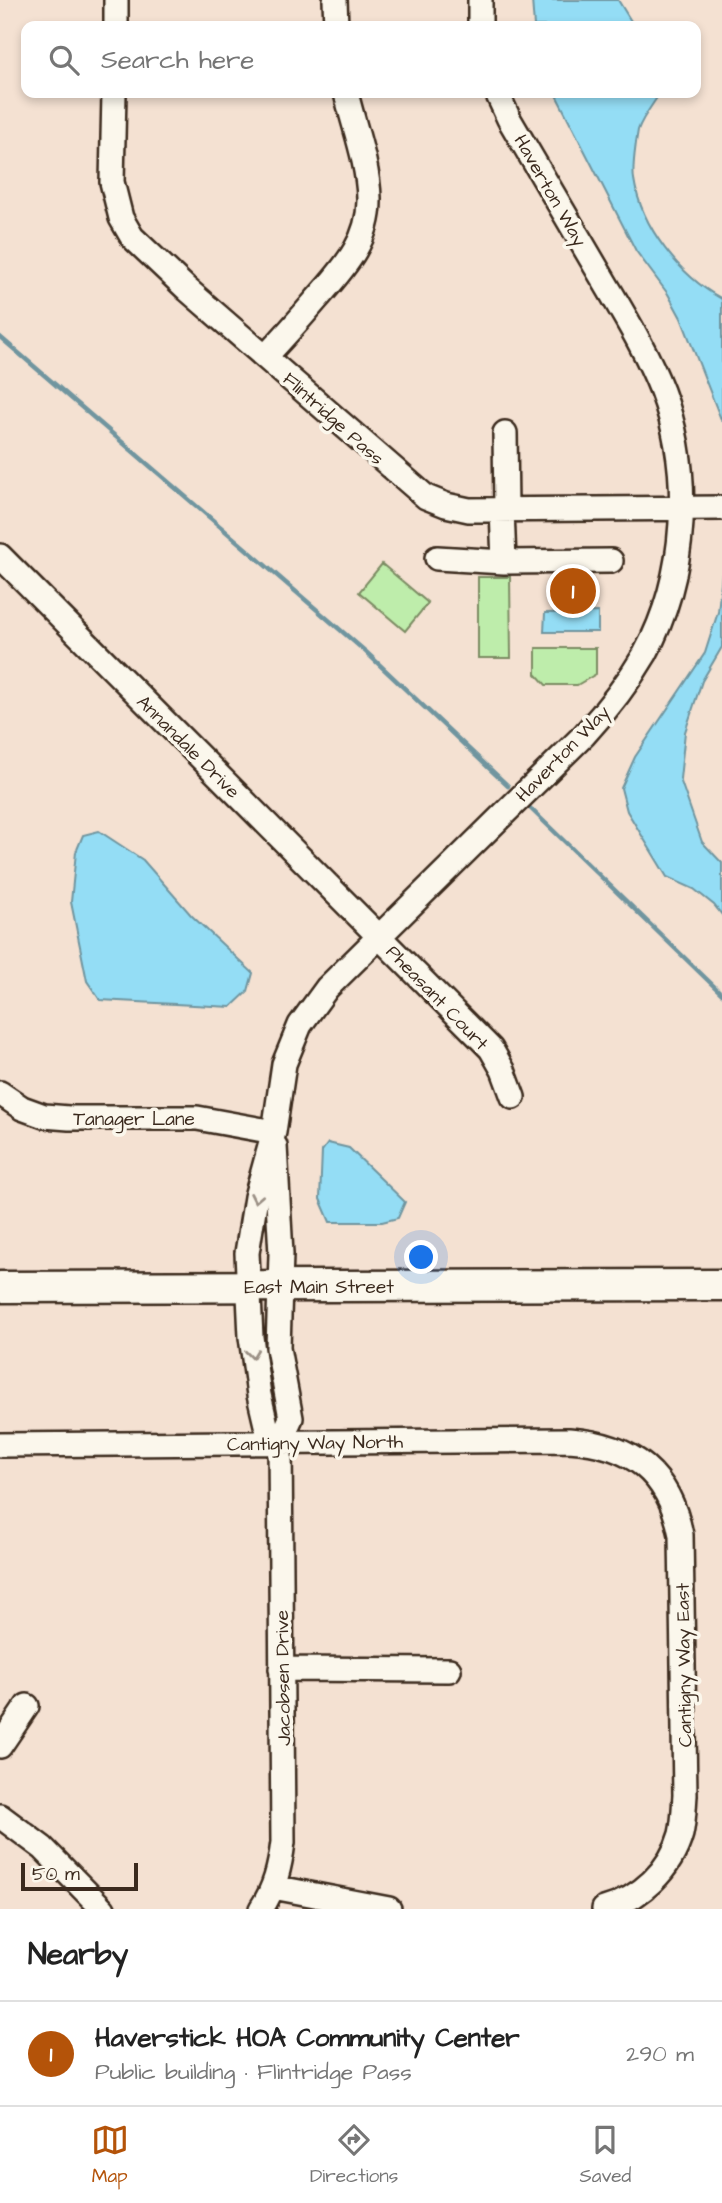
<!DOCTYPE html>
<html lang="en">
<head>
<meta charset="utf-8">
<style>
	:root { --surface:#fff; --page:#f6f6f6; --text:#222; --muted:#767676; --line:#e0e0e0; --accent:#b45309 }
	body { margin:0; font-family:"Architects Daughter",sans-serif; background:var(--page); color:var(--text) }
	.scale { position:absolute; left:21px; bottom:18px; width:117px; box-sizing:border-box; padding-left:7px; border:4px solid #3b2a1e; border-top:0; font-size:19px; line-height:24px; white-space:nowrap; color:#3b2a1e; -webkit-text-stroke:5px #fbf7ec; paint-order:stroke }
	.you { position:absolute; left:422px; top:1258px; width:24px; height:24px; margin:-18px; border:5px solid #fff; border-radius:50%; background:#1a73e8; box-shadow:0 0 0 10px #1a73e833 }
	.badge { display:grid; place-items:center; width:46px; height:46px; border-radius:50%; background:var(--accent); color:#fff; font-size:23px; font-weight:700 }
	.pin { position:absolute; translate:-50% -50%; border:4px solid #fff; box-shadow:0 2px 7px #0006 }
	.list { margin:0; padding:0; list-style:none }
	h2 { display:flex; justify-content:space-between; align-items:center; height:91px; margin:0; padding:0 28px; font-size:30px }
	h2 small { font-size:23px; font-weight:400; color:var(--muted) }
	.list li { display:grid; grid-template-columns:46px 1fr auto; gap:21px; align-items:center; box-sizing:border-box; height:105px; padding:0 28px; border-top:2px solid var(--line) }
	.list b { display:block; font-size:26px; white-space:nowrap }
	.list p { margin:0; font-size:23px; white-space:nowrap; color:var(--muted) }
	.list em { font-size:23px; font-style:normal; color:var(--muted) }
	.icon { flex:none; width:38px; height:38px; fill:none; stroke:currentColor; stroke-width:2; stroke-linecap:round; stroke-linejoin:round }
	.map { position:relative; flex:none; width:722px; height:1909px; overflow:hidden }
	.search { position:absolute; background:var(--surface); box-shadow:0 4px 10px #0003; left:21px; right:21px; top:21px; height:77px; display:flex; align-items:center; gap:18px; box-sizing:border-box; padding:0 24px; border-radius:14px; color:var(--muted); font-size:26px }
	.sheet { height:196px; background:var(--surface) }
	nav { display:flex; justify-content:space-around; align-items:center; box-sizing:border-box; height:98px; border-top:2px solid var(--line); background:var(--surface); font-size:19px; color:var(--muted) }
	nav a { display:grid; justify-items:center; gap:4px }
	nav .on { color:var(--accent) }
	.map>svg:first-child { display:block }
	.green { fill:#beedab; stroke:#7c8c64; stroke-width:2 }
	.water { fill:#94ddf5; stroke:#70959f; stroke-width:2 }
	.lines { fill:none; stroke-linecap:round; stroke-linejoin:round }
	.stream { stroke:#70959f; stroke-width:4.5 }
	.minor-casing { stroke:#3b2a1e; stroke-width:28 }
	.major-casing { stroke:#3b2a1e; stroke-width:35 }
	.minor { stroke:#fbf7ec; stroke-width:23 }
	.major { stroke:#fbf7ec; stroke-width:30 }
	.oneway { stroke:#9b9085 }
	.labels { text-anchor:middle; stroke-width:7; stroke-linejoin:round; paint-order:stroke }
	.street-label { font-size:19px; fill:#3b2a1e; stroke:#fbf7ec }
</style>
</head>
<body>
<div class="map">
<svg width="722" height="1909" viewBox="0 0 722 1909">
	<rect width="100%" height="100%" fill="#f4e1d2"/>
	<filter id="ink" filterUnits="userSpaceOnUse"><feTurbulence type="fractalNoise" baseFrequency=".0143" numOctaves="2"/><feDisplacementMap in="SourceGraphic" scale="14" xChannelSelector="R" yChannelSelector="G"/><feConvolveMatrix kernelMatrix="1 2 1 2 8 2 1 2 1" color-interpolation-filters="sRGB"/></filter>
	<g filter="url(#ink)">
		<path class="green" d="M 382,564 L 428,603 L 405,631 L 359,592 Z
			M 478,577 L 510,577 L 511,658 L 478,658 Z
			M 536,648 L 596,648 L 596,674 L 577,685 L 546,685 L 536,674 Z"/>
		<path class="water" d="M 532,0 L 618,0 L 634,26 L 534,26 Z
			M 555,93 L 660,93 C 653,104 642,118 638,130 C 636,141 632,169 634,179 C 641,227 680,276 722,299 L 722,422 L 681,318 L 668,294 L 636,251 Z
			M 722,573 L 722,647 L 702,681 L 685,732 L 680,779 L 702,842 L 722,863 L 722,915 L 714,905 L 694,889 L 667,877 L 627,811 L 621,788 L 635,757 L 705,653 L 718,612 Z
			M 598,612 L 598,632 L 544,632 L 545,613 Z
			M 99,831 L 143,860 L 191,915 L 253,973 L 248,991 L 231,1007 L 100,1000 L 87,981 L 71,902 L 76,852 L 83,835 Z
			M 328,1143 L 349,1148 L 405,1202 L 398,1218 L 382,1222 L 330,1222 L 320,1199 L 322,1151 Z"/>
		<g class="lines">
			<path class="stream" d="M 0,337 L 366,652 L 508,786
				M 530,808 L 722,994"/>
			<defs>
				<path id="minor" d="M 335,0 L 336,26
					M 480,0 L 480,26
					M 116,26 L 116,0
					M 114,93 L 112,182 L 121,218 L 132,237 L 188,290 L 426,497 L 446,505 L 469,510 L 722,508
					M 265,357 C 283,338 299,320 316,300 C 342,270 370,242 369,198 C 368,163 354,127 346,93
					M 505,433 L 506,509
					M 502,509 L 504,562 L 611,561
					M 0,556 L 491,1049 L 503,1070 L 513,1097
					M 437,558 L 504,562
					M 0,1093 L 22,1108 L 44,1116 L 69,1118 L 197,1118 L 274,1132
					M 280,1442 L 267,1429 L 259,1395 L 251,1337 L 247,1253 L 256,1197 L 274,1132 L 284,1064 L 300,1025 L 327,988 L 584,735 C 607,710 628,683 645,654 C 687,577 693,473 662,391 C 647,352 624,315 603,279 C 572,226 540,172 509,119 L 497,93
					M 0,1445 L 569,1440 C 630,1444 669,1472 681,1535 L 685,1795 C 684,1807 684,1821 681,1834 C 671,1870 640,1899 604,1909
					M 281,1669 L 449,1670
					M 0,1746 L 27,1706
					M 0,1816 L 43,1848 L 103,1909
					M 273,1887 L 389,1909
					M 261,1909 C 275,1888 280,1867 283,1842 L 280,1442 L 291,1418 L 278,1348 L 281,1254 L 275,1146"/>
				<path id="major" d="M 0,1287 L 722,1285"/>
			</defs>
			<use href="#minor" class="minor-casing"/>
			<use href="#major" class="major-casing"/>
			<use href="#minor" class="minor"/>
			<use href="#major" class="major"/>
		</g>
		<defs><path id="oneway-chevron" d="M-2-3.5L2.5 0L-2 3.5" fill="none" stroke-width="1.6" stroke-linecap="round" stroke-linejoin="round" transform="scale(1.75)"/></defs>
		<g class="oneway">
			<use href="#oneway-chevron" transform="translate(256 1198) rotate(101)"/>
			<use href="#oneway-chevron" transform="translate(252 1354) rotate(83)"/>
		</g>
	</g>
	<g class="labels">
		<g class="street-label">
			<text transform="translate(551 190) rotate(60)" y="7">Haverton Way</text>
			<text transform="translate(334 418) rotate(42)" y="7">Flintridge Pass</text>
			<text transform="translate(189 746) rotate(45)" y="7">Annandale Drive</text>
			<text transform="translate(562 753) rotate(-46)" y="7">Haverton Way</text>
			<text transform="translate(438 997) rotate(46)" y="7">Pheasant Court</text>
			<text x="134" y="1125">Tanager Lane</text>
			<text x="319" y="1293">East Main Street</text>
			<text transform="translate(315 1442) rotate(-1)" y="7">Cantigny Way North</text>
			<text transform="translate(683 1665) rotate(-91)" y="7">Cantigny Way East</text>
			<text transform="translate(282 1678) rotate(-91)" y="7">Jacobsen Drive</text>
		</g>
	</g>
</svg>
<div class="scale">50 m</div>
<div class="you"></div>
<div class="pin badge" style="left:573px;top:591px">1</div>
<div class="search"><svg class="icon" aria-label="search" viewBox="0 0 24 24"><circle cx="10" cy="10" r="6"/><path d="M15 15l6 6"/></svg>Search here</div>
</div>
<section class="sheet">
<h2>Nearby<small></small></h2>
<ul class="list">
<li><span class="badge">1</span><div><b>Haverstick HOA Community Center</b><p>Public building · Flintridge Pass</p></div><em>290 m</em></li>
</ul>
</section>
<nav>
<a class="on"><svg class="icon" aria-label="map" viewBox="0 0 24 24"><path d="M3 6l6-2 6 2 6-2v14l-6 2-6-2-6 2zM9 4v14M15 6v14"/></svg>Map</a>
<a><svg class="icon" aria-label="directions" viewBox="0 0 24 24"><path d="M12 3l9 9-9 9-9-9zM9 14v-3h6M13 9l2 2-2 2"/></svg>Directions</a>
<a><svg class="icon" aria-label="saved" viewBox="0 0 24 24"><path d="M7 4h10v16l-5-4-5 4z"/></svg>Saved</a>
</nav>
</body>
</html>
